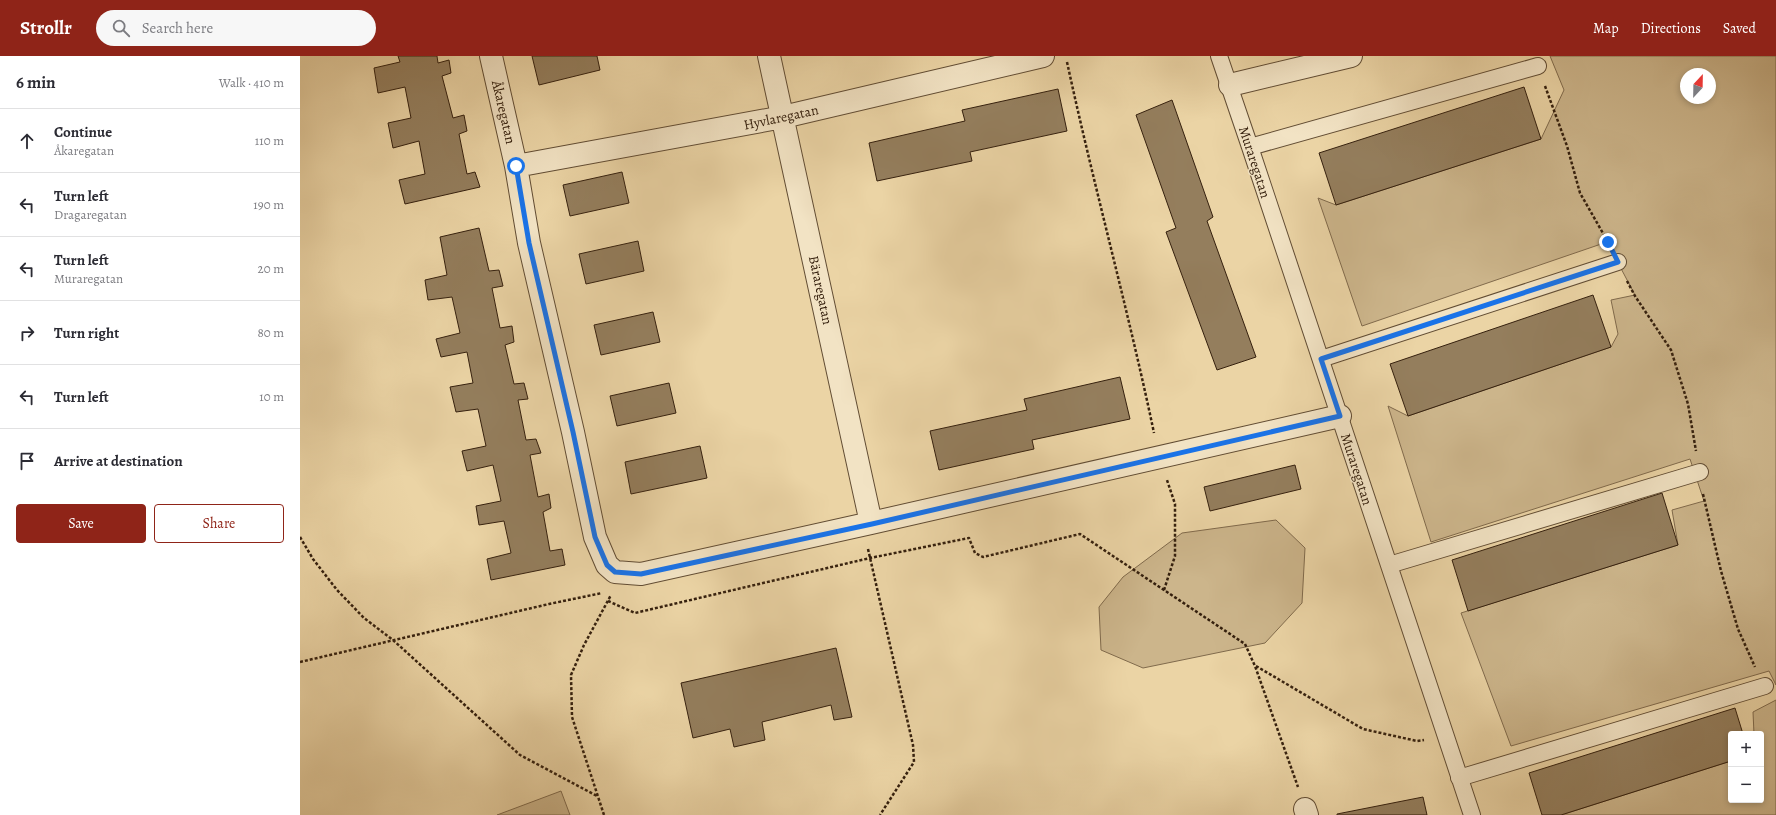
<!DOCTYPE html>
<html lang="en">
<head>
<meta charset="utf-8">
<style>
	:root { --surface:#fff; --page:#f7f7f7; --text:#2b2b33; --muted:#7c7c81; --line:#e1e1e2; --accent:#8f2418 }
	body { margin:0; font-family:Alegreya,serif; background:var(--page); color:var(--text) }
	.controls { position:absolute; right:12px; bottom:12px; display:grid; overflow:hidden; border-radius:4px; box-shadow:0 2px 6px #0003 }
	.controls button { width:36px; height:36px; display:grid; place-items:center; padding:0; border:0; border-bottom:1px solid var(--line); background:var(--surface); color:var(--text); font:20px sans-serif }
	.compass { position:absolute; left:1380px; top:12px; width:36px; height:36px; border-radius:50%; background:var(--surface); box-shadow:0 2px 6px #0003; rotate:22deg }
	.stop { position:absolute; width:12px; height:12px; margin:-9px; border:3px solid #1a73e8; border-radius:50%; background:#fff }
	.stop.end { background:#1a73e8; border-color:#fff; box-shadow:0 1px 4px #0008 }
	.list { margin:0; padding:0; list-style:none }
	h2 { display:flex; justify-content:space-between; align-items:center; height:52px; margin:0; padding:0 16px; font-size:17px }
	h2 small { font-size:13px; font-weight:400; color:var(--muted) }
	.list li { display:grid; grid-template-columns:26px 1fr auto; gap:12px; align-items:center; box-sizing:border-box; height:64px; padding:0 16px; border-top:1px solid var(--line) }
	.list b { display:block; font-size:15px; white-space:nowrap }
	.list p { margin:0; font-size:13px; white-space:nowrap; color:var(--muted) }
	.list em { font-size:13px; font-style:normal; color:var(--muted) }
	.actions { display:flex; gap:8px; padding:12px 16px }
	.actions a { flex:1; padding:9px 0; border:1px solid var(--accent); border-radius:4px; text-align:center; font-size:14px; color:var(--accent) }
	.actions .main { background:var(--accent); color:#fff }
	.icon { flex:none; width:22px; height:22px; fill:none; stroke:currentColor; stroke-width:2; stroke-linecap:round; stroke-linejoin:round }
	.map { position:relative; flex:none; width:1476px; height:759px; overflow:hidden }
	header { display:flex; align-items:center; gap:24px; box-sizing:border-box; height:56px; padding:0 20px; background:var(--accent); color:#fff }
	header strong { font-size:19px }
	nav { display:flex; gap:22px; margin-inline-start:auto; font-size:14px }
	.search { width:280px; height:36px; background:var(--page); display:flex; align-items:center; gap:10px; box-sizing:border-box; padding:0 14px; border-radius:22px; color:var(--muted); font-size:15px }
	main { display:flex }
	aside { flex:1; background:var(--surface) }
	.map>svg:first-child { display:block }
	.green { fill:#ccb58b; stroke:#806a4c; fill-rule:evenodd }
	.building { fill:#947e5d; stroke:#35200e }
	.lines { fill:none; stroke-linecap:round; stroke-linejoin:round }
	.lane-casing { stroke:#624d34; stroke-width:18 }
	.street-casing { stroke:#624d34; stroke-width:24 }
	.path { stroke:#35200e; stroke-width:2.5; stroke-dasharray:3 2; stroke-linecap:butt }
	.lane { stroke:#f2e3c4; stroke-width:16 }
	.street { stroke:#f2e3c4; stroke-width:22 }
	.route { stroke:#1a73e8; stroke-width:5 }
	.labels { text-anchor:middle; stroke-width:3; stroke-linejoin:round; paint-order:stroke }
	.street-label { font-size:14px; fill:#35200e; stroke:#f2e3c4 }
</style>
</head>
<body>
<header>
<strong>Strollr</strong>
<div class="search"><svg class="icon" aria-label="search" viewBox="0 0 24 24"><circle cx="10" cy="10" r="6"/><path d="M15 15l6 6"/></svg>Search here</div>
<nav><a>Map</a><a>Directions</a><a>Saved</a></nav>
</header>
<main>
<aside>
<h2>6 min<small>Walk · 410 m</small></h2>
<ul class="list">
<li><svg class="icon" aria-label="ahead" viewBox="0 0 24 24"><path d="M12 20V5M6 11l6-6 6 6"/></svg><div><b>Continue</b><p>Åkaregatan</p></div><em>110 m</em></li>
<li><svg class="icon" aria-label="left" viewBox="0 0 24 24"><path d="M17 20v-9H6M10 6l-5 5 5 5"/></svg><div><b>Turn left</b><p>Dragaregatan</p></div><em>190 m</em></li>
<li><svg class="icon" aria-label="left" viewBox="0 0 24 24"><path d="M17 20v-9H6M10 6l-5 5 5 5"/></svg><div><b>Turn left</b><p>Muraregatan</p></div><em>20 m</em></li>
<li><svg class="icon" aria-label="right" viewBox="0 0 24 24"><path d="M7 20v-9h11M14 6l5 5-5 5"/></svg><div><b>Turn right</b></div><em>80 m</em></li>
<li><svg class="icon" aria-label="left" viewBox="0 0 24 24"><path d="M17 20v-9H6M10 6l-5 5 5 5"/></svg><div><b>Turn left</b></div><em>10 m</em></li>
<li><svg class="icon" aria-label="arrive" viewBox="0 0 24 24"><path d="M6 21V4h12l-3 4 3 4H6"/></svg><div><b>Arrive at destination</b></div></li>
</ul>
<div class="actions"><a class="main">Save</a><a>Share</a></div>
</aside>
<div class="map">
<svg width="1476" height="759" viewBox="0 0 1476 759">
	<rect width="100%" height="100%" fill="#ebd4a5"/>
	<filter id="stains"><feTurbulence type="fractalNoise" baseFrequency=".005" numOctaves="4"/><feColorMatrix values="0 0 0 0 .2 0 0 0 0 .09 0 0 0 0 .02 0 0 0 .5 -.17"/></filter>
	<radialGradient id="worn" r=".72"><stop offset=".6" stop-color="#630" stop-opacity="0"/><stop offset="1" stop-color="#630" stop-opacity=".3"/></radialGradient>
	<path class="green" d="M 1250,0 L 1476,0 L 1476,629 L 1469,615 L 1211,690 L 1161,557 L 1378,489 L 1372,454 L 1404,445 L 1390,403 L 1131,486 L 1088,350 L 1108,360 L 1311,291 L 1318,278 L 1311,244 L 1335,239 L 1307,186 L 1062,270 L 1018,142 L 1036,149 L 1241,83 L 1264,34 ZM 1386,18 L 1410,18 L 1410,42 L 1386,42 Z
		M 976,464 L 1005,492 L 1002,547 L 965,587 L 843,612 L 801,594 L 799,551 L 823,521 L 882,477 Z
		M 1476,644 L 1476,759 L 1261,759 L 1431,705 L 1431,744 L 1461,744 L 1461,678 L 1454,678 L 1453,656 Z
		M 261,735 L 270,759 L 197,759 Z"/>
	<path class="building" d="M 98,0 L 137,0 L 138,7 L 149,4 L 151,17 L 142,20 L 153,62 L 164,59 L 167,75 L 159,78 L 167,118 L 175,116 L 180,131 L 105,148 L 99,124 L 125,118 L 119,85 L 93,92 L 88,67 L 111,62 L 105,31 L 78,37 L 74,12 L 100,6 Z
		M 232,0 L 297,0 L 300,14 L 239,29 Z
		M 1224,31 L 1241,83 L 1036,149 L 1019,97 Z
		M 758,33 L 767,75 L 670,96 L 672,105 L 577,125 L 569,87 L 665,65 L 662,54 Z
		M 872,44 L 913,161 L 907,165 L 956,301 L 917,314 L 866,176 L 876,172 L 836,59 Z
		M 322,116 L 329,147 L 270,160 L 263,129 Z
		M 179,172 L 189,215 L 199,214 L 203,230 L 192,232 L 200,272 L 212,270 L 214,286 L 205,289 L 214,328 L 224,327 L 228,343 L 218,344 L 226,384 L 236,383 L 241,397 L 230,399 L 238,441 L 249,438 L 251,452 L 243,456 L 250,495 L 262,493 L 265,509 L 191,524 L 187,503 L 211,497 L 204,465 L 179,469 L 176,450 L 201,445 L 193,409 L 167,415 L 162,395 L 186,390 L 178,353 L 156,356 L 150,331 L 173,327 L 167,296 L 141,301 L 136,283 L 160,277 L 152,241 L 128,244 L 125,224 L 147,219 L 140,181 Z
		M 338,185 L 344,215 L 286,228 L 279,198 Z
		M 1293,239 L 1311,291 L 1108,360 L 1090,308 Z
		M 353,256 L 360,286 L 301,299 L 294,269 Z
		M 820,321 L 830,363 L 732,384 L 734,393 L 639,414 L 630,375 L 727,354 L 724,343 Z
		M 369,327 L 376,357 L 317,370 L 310,340 Z
		M 400,390 L 407,422 L 331,438 L 325,406 Z
		M 995,409 L 1001,433 L 910,455 L 904,431 Z
		M 1362,437 L 1378,489 L 1168,555 L 1152,504 Z
		M 536,592 L 552,661 L 534,664 L 531,649 L 462,666 L 465,684 L 434,691 L 430,673 L 393,682 L 381,627 Z
		M 1435,652 L 1443,678 L 1431,678 L 1431,705 L 1261,759 L 1242,759 L 1229,717 Z
		M 1123,741 L 1127,759 L 1037,759 L 1037,758 Z"/>
	<g class="lines">
		<defs>
			<path id="lane" d="M 919,0 L 950,91 L 1172,759
				M 950,91 L 1238,10
				M 1021,303 L 1318,206
				M 1089,509 L 1400,416
				M 1159,722 L 1465,630"/>
			<path id="street" d="M 191,0 L 216,110 L 229,187 L 273,376 L 295,481 L 307,509 L 315,516 L 341,518 L 571,467 L 1040,360
				M 469,0 L 571,467
				M 930,29 L 1051,0
				M 216,110 L 483,61 L 743,0
				M 1005,753 L 1007,759"/>
		</defs>
		<use href="#lane" class="lane-casing"/>
		<use href="#street" class="street-casing"/>
		<path class="path" d="M 767,6 C 794,131 828,253 854,377
			M 1245,30 L 1267,90 L 1280,137 L 1308,186
			M 1327,225 L 1335,240 L 1371,294 L 1388,348 L 1396,395
			M 1403,438 L 1421,515 L 1438,573 L 1455,611
			M 0,481 L 13,503 L 37,534 L 64,562 L 93,584 L 220,699 L 297,740
			M 568,493 L 613,689 L 614,706 L 580,759
			M 864,534 L 875,500 L 875,448 L 867,424
			M 308,545 L 335,557 L 570,502 L 669,482 L 675,497 L 683,501 L 780,478 L 945,588 L 955,610 L 998,731
			M 0,606 L 249,548 L 302,537
			M 956,610 L 1063,673 L 1117,685 L 1124,684
			M 304,759 L 272,661 L 271,619 L 284,589 L 311,539"/>
		<use href="#lane" class="lane"/>
		<use href="#street" class="street"/>
	</g>
	<g class="lines">
		<path class="route" d="M 216,110 L 229,187 L 273,376 L 295,481 L 307,509 L 315,516 L 341,518 L 572,468 L 1040,360 L 1021,303 L 1318,206 L 1308,186"/>
	</g>
	<g class="labels">
		<g class="street-label">
			<text transform="translate(204 56) rotate(77)" y="5">Åkaregatan</text>
			<text transform="translate(481 61) rotate(-12)" y="5">Hyvlaregatan</text>
			<text transform="translate(955 106) rotate(72)" y="5">Muraregatan</text>
			<text transform="translate(521 234) rotate(78)" y="5">Bäraregatan</text>
			<text transform="translate(1057 413) rotate(72)" y="5">Muraregatan</text>
		</g>
	</g>
	<rect width="100%" height="100%" filter="url(#stains)"/>
	<rect width="100%" height="100%" fill="url(#worn)"/>
</svg>
<div class="controls">
<button>+</button>
<button>−</button>
</div>
<svg class="compass" viewBox="-18 -18 36 36"><path d="M0-13l5 13h-10z" fill="#e53935"/><path d="M0 13l5-13h-10z" fill="#7c7c81"/></svg>
<div class="stop" style="left:216px;top:110px"></div>
<div class="stop end" style="left:1308px;top:186px"></div>
</div>
</main>
</body>
</html>
